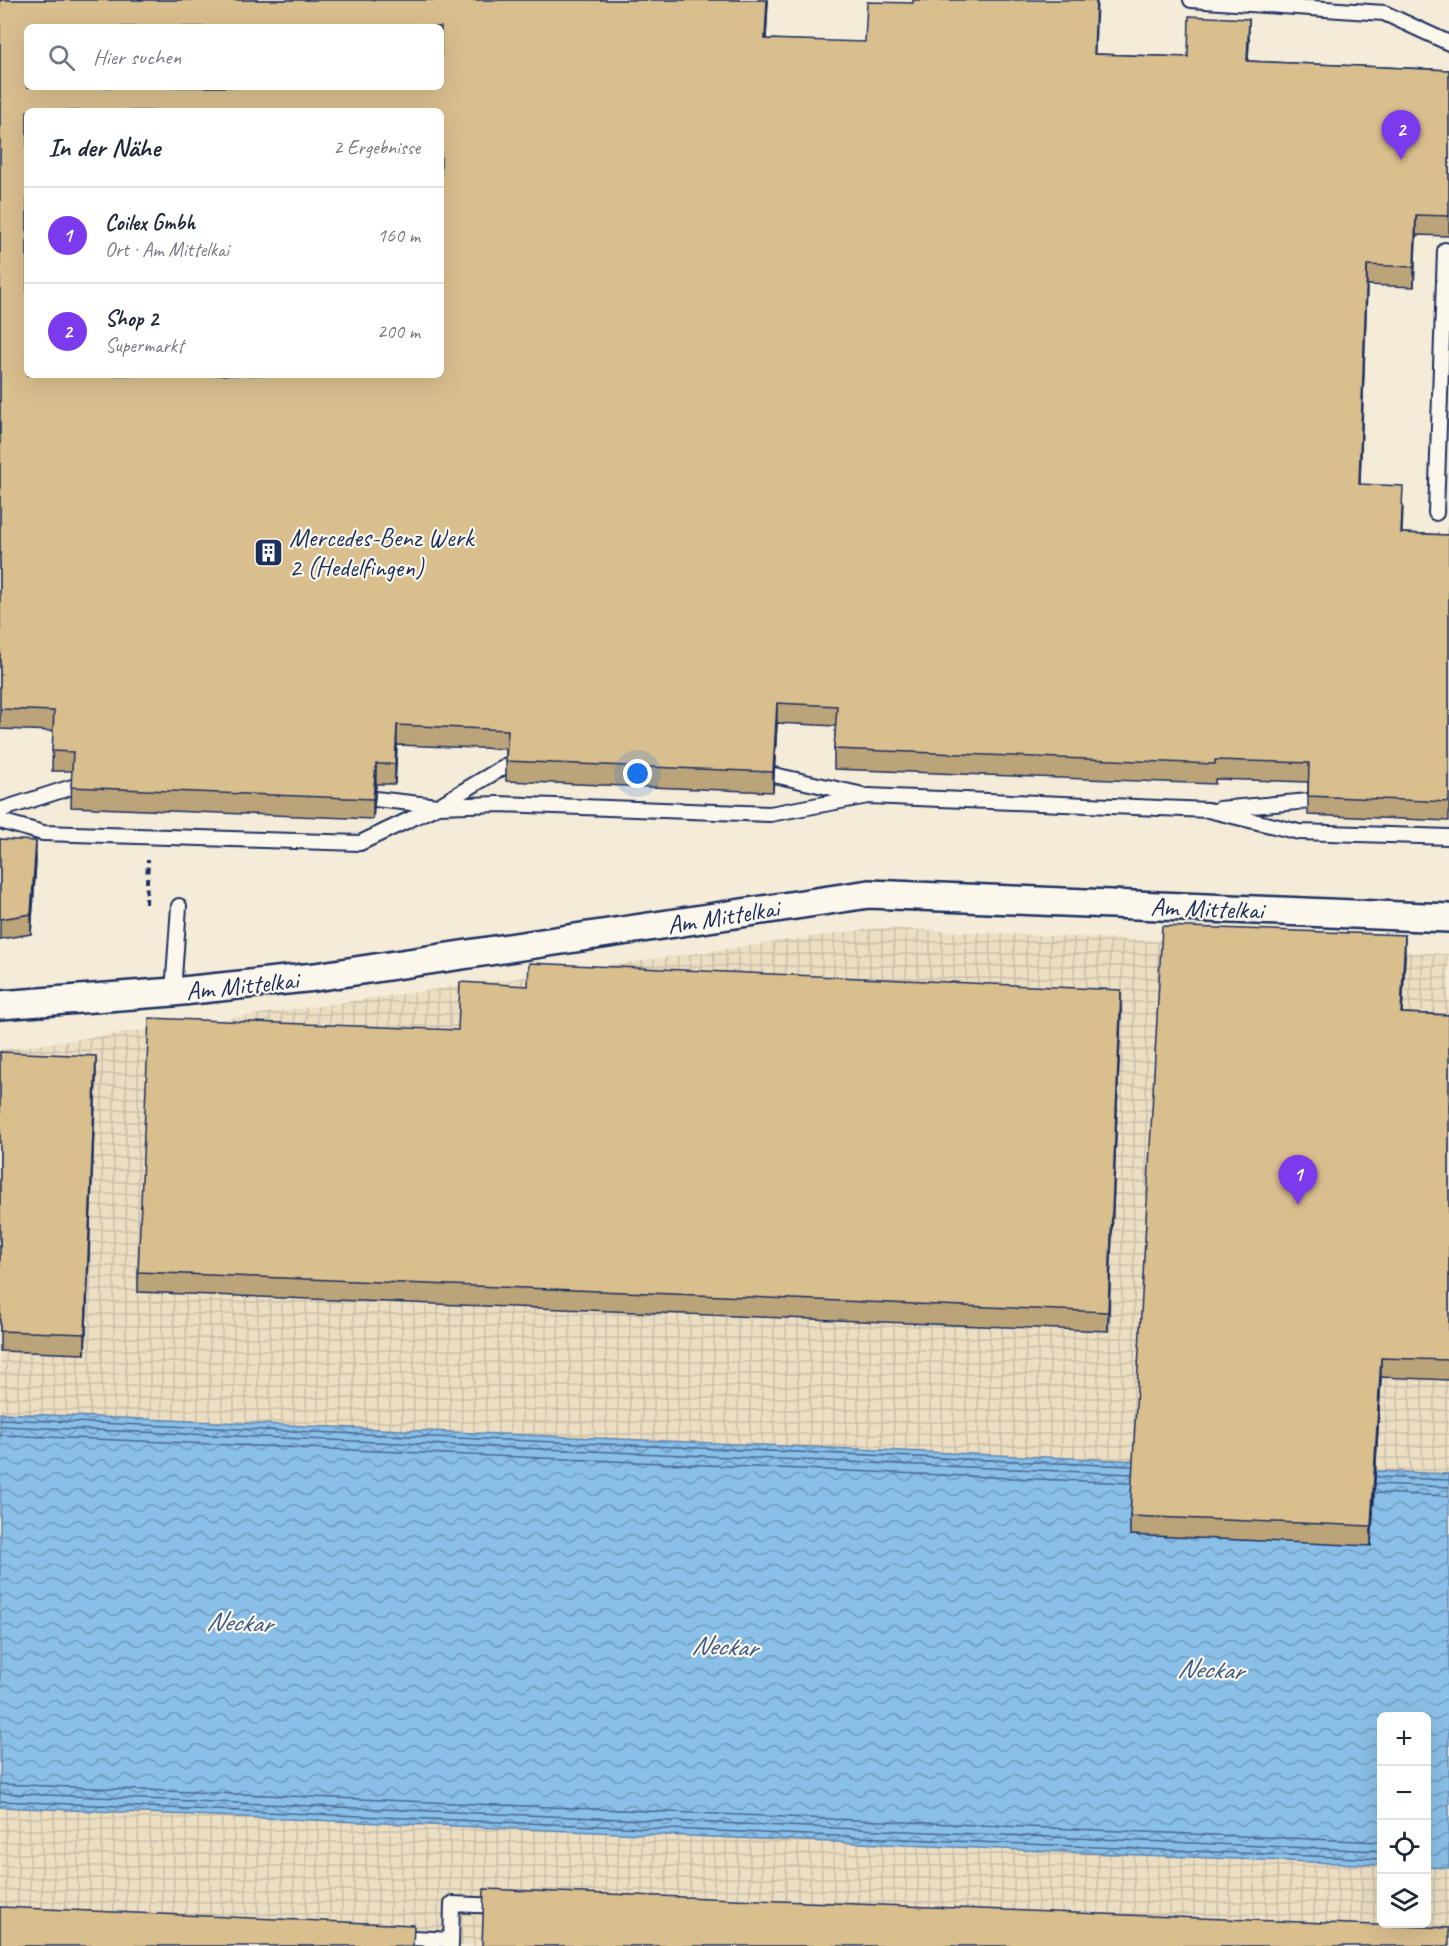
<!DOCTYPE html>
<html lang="de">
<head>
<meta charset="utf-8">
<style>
	:root { --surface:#fff; --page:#f2f2f3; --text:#1f2937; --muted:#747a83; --line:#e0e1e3; --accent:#7c3aed }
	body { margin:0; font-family:Caveat,sans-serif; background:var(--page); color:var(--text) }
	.controls { position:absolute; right:18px; bottom:18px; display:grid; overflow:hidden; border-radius:9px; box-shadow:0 6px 24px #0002 }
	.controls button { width:54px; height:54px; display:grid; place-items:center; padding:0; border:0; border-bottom:2px solid var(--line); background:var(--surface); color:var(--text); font:30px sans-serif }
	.you { position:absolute; left:638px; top:774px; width:21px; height:21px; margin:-15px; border:4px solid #fff; border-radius:50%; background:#1a73e8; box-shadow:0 0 0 9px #1a73e833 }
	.badge { display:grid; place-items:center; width:39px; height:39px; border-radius:50%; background:var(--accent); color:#fff; font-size:20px; font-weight:700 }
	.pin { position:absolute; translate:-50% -50px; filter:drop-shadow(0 2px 3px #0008) }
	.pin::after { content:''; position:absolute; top:32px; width:21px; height:18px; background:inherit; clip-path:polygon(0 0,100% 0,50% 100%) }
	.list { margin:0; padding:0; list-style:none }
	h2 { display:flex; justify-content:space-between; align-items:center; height:78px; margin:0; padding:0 24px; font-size:26px }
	h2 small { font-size:20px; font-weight:400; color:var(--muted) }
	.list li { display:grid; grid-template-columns:39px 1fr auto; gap:18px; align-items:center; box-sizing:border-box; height:96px; padding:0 24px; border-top:2px solid var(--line) }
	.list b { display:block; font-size:22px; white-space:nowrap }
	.list p { margin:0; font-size:20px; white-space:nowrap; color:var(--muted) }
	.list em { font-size:20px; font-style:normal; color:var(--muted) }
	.icon { flex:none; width:33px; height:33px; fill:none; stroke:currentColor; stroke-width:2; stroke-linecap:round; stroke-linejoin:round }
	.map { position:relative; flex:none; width:1449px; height:1946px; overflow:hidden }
	.search { position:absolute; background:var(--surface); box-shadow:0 6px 24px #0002; left:24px; top:24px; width:420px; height:66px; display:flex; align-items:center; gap:15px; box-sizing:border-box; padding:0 21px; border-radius:9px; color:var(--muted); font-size:22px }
	.panel { position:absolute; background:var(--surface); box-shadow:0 6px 24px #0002; left:24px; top:108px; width:420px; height:270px; border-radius:9px }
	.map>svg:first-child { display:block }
	.industrial { fill:url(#industrial-grid) }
	.water { fill:url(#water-waves); stroke:#5e85b0; stroke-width:1.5 }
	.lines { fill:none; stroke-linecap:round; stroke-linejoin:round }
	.shore { stroke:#476995; stroke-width:1.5 }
	.service-casing { stroke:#1b2f5e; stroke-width:18 }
	.minor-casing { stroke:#1b2f5e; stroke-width:32 }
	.path { stroke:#1b2f5e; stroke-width:4; stroke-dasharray:6 4.5; stroke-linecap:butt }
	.service { stroke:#fbf7ec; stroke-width:14 }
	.minor { stroke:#fbf7ec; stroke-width:27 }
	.wall { fill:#bba37a; stroke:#1b2f5e; stroke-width:1.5 }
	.shaded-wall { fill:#988563; stroke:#1b2f5e; stroke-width:1.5 }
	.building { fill:#d9be8e; stroke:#1b2f5e; stroke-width:1.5; fill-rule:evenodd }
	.labels { text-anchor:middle; stroke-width:4.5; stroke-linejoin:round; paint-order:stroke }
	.poi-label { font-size:26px; fill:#1b2f5e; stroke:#fbf7ec; text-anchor:start }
	.street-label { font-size:26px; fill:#1b2f5e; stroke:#fbf7ec }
	.water-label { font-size:27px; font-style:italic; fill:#3c5a87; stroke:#fbf7ec }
</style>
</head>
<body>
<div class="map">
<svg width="1449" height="1946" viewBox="0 0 1449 1946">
	<defs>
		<pattern id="industrial-grid" width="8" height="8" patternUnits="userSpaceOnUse" patternTransform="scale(1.5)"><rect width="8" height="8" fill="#ecdec2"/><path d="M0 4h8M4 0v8" fill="none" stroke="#cabfa9"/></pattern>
		<pattern id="water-waves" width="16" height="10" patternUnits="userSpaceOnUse" patternTransform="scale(1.5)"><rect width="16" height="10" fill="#8abfe7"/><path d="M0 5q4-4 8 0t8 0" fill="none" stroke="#709cbe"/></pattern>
	</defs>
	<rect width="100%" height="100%" fill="#f4ecd9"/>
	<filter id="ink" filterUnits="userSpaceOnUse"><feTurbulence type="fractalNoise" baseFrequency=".0167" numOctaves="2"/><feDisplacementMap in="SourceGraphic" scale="12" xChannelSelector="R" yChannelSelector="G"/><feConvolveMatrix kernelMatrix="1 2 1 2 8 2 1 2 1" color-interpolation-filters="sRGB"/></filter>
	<g filter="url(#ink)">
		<path class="industrial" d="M 877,928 L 1449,954 L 1449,1474 L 0,1413 L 0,1050 Z
			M 0,1807 L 1381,1865 L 1382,1924 L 1426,1924 L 1427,1867 L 1449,1868 L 1449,1946 L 0,1946 Z"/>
		<path class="water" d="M 0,1413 L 1449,1474 L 1449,1868 L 1427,1867 L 1426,1716 L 1382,1716 L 1381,1865 L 0,1807 Z"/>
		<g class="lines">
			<path class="shore" d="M 0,1419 L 1131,1466
				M 0,1426 L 1131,1474
				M 0,1435 L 1130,1483
				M 1377,1477 L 1449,1480
				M 1376,1484 L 1449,1487
				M 1376,1493 L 1449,1496
				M 0,1784 L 1382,1842
				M 0,1793 L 1382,1851
				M 0,1801 L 1382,1859"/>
			<defs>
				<path id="service" d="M 1191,0 L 1384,13 L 1449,43
					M 1436,513 L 1445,250
					M 774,775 L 859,794
					M 375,799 L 438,806 L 507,765
					M 1219,809 L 1309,801
					M 0,810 L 72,787
					M 0,821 L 43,833 L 360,843 L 438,806 L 499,804 L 770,814 L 868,796 L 1208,810 L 1299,832 L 1449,837
					M 173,992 L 179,906
					M 396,1937 L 451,1940
					M 451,1946 L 452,1904 L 501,1906"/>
				<path id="minor" d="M 0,1005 L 173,992 L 315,977 L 869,894 L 1449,918"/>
			</defs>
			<use href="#service" class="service-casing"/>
			<use href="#minor" class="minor-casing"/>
			<path class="path" d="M 146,904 L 148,860"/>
			<use href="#service" class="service"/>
			<use href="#minor" class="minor"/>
		</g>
		<path class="wall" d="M 0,0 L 768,0 L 766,39 L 1095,54 L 1188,57 L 1249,39 L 1248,61 L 1449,70 L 1449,236 L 1416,235 L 1414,287 L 1367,285 L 1360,484 L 1403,505 L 1402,533 L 1448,535 L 1449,522 L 1449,821 L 1308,815 L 1308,782 L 1215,779 L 1215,784 L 834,769 L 834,749 L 836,726 L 777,723 L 773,792 L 506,781 L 506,749 L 397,745 L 395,784 L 376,784 L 373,819 L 71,807 L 72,771 L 52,771 L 53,731 L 0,729 Z
			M 0,839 L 36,861 L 31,934 L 0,939 Z
			M 1405,955 L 1402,1013 L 1449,1015 L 1449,1380 L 1381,1377 L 1371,1546 L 1130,1535 L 1130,1516 Z
			M 528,986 L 1121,1010 L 1108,1331 L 138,1292 L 138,1272 L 458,1030 Z
			M 0,1052 L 96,1076 L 85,1354 L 0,1351 Z"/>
		<path class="shaded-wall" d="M 767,0 L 768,0 L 765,58 L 765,39 Z
			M 1096,0 L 1097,0 L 1094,74 L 1094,54 Z
			M 1249,19 L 1249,39 L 1247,81 L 1247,61 Z
			M 1416,215 L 1416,235 L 1414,287 L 1414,267 Z
			M 1367,265 L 1367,285 L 1359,504 L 1359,484 Z
			M 777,703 L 777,723 L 773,792 L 773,772 Z
			M 397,725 L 397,745 L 395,784 L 395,764 Z
			M 376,764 L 376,784 L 373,819 L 373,799 Z
			M 36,841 L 36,861 L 31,934 L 31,914 Z
			M 1405,935 L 1405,955 L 1401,1032 L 1401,1013 Z
			M 1121,990 L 1121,1010 L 1108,1331 L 1108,1312 Z
			M 96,1056 L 96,1076 L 85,1354 L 85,1334 Z
			M 1381,1358 L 1381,1377 L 1371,1546 L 1371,1526 Z"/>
		<path class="building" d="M 0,0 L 767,0 L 765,39 L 865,42 L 867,2 L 913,3 L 913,0 L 1096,0 L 1094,54 L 1188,57 L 1189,16 L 1249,19 L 1247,61 L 1449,70 L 1449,216 L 1416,215 L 1414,267 L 1367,265 L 1359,484 L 1403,486 L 1401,533 L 1448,535 L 1449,522 L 1449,802 L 1308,796 L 1309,763 L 1215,760 L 1215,764 L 834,749 L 837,706 L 777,703 L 773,772 L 506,761 L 508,730 L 397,725 L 395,764 L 376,764 L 373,799 L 71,787 L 73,752 L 52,751 L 54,711 L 0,709 ZM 27,27 L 441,27 L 441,87 L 27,87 ZM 27,111 L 441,111 L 441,375 L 27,375 Z
			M 0,839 L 36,841 L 31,914 L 0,919 Z
			M 1162,926 L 1405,935 L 1401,1013 L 1449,1015 L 1449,1360 L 1381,1358 L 1371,1526 L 1130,1516 Z
			M 529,963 L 1121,990 L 1108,1312 L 138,1272 L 149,1018 L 458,1030 L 460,982 L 528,986 Z
			M 0,1052 L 96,1056 L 85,1334 L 0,1331 Z
			M 484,1889 L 1449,1928 L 1449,1946 L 482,1946 Z
			M 0,1907 L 414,1925 L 413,1946 L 0,1946 Z"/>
	</g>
	<defs>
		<symbol id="building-square" viewBox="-11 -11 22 22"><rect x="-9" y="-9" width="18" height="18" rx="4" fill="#1b2f5e" stroke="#fbf7ec"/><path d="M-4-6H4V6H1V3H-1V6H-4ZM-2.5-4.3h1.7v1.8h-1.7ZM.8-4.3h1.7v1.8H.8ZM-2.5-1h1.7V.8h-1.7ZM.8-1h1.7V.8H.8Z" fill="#fff"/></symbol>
	</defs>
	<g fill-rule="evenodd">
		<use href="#building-square" x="252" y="536" width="33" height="33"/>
	</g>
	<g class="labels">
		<g class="poi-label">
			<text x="289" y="546">Mercedes-Benz Werk<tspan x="289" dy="30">2 (Hedelfingen)</tspan></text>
		</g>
		<g class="street-label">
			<text transform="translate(1207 908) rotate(2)" y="9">Am Mittelkai</text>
			<text transform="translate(723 916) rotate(-9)" y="9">Am Mittelkai</text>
			<text transform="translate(242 985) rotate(-6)" y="9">Am Mittelkai</text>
		</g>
		<g class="water-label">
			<text transform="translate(239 1622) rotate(3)" y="9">Neckar</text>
			<text transform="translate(724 1646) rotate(3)" y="9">Neckar</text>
			<text transform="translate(1210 1669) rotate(3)" y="9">Neckar</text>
		</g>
	</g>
</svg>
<div class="controls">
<button>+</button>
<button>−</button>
<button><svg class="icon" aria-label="locate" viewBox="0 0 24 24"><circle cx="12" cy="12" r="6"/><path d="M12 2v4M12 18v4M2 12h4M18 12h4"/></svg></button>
<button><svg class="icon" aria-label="layers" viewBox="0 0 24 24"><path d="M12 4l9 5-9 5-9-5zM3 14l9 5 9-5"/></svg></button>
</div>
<div class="you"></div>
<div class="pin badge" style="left:1298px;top:1205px">1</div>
<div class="pin badge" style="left:1401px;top:160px">2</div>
<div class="search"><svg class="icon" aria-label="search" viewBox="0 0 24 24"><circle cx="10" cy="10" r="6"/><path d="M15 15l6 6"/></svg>Hier suchen</div>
<section class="panel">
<h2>In der Nähe<small>2 Ergebnisse</small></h2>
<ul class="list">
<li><span class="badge">1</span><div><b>Coilex Gmbh</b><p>Ort · Am Mittelkai</p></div><em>160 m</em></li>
<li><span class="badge">2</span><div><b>Shop 2</b><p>Supermarkt</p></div><em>200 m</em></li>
</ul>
</section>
</div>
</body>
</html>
